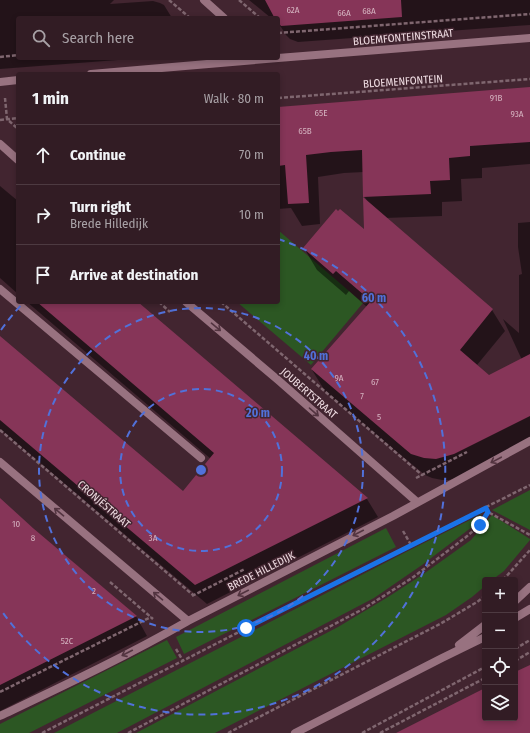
<!DOCTYPE html>
<html lang="en">
<head>
<meta charset="utf-8">
<style>
	:root { --surface:#321c24; --page:#3a252c; --text:#f1f3f6; --muted:#a8a1a6; --line:#4d3a41 }
	body { margin:0; font-family:"Fira Sans Condensed",sans-serif; background:var(--page); color:var(--text) }
	.controls { position:absolute; right:12px; bottom:12px; display:grid; overflow:hidden; border-radius:4px; box-shadow:0 2px 6px #0003 }
	.controls button { width:36px; height:36px; display:grid; place-items:center; padding:0; border:0; border-bottom:1px solid var(--line); background:var(--surface); color:var(--text); font:20px sans-serif }
	.stop { position:absolute; width:12px; height:12px; margin:-9px; border:3px solid #1a73e8; border-radius:50%; background:#fff }
	.stop.end { background:#1a73e8; border-color:#fff; box-shadow:0 1px 4px #0008 }
	.list { margin:0; padding:0; list-style:none }
	h2 { display:flex; justify-content:space-between; align-items:center; height:52px; margin:0; padding:0 16px; font-size:17px }
	h2 small { font-size:13px; font-weight:400; color:var(--muted) }
	.list li { display:grid; grid-template-columns:26px 1fr auto; gap:12px; align-items:center; box-sizing:border-box; height:60px; padding:0 16px; border-top:1px solid var(--line) }
	.list b { display:block; font-size:15px; white-space:nowrap }
	.list p { margin:0; font-size:13px; white-space:nowrap; color:var(--muted) }
	.list em { font-size:13px; font-style:normal; color:var(--muted) }
	.icon { flex:none; width:22px; height:22px; fill:none; stroke:currentColor; stroke-width:2; stroke-linecap:round; stroke-linejoin:round }
	.map { position:relative; flex:none; width:530px; height:733px; overflow:hidden }
	.search { position:absolute; background:var(--surface); box-shadow:0 2px 6px #0003; left:16px; top:16px; width:264px; height:44px; display:flex; align-items:center; gap:10px; box-sizing:border-box; padding:0 14px; border-radius:4px; color:var(--muted); font-size:15px }
	.panel { position:absolute; background:var(--surface); box-shadow:0 2px 6px #0003; left:16px; top:72px; width:264px; height:232px; border-radius:4px }
	.map>svg:first-child { display:block }
	.green { fill:#2c5723 }
	.shadow { fill:#0007 }
	.building { fill:#863558 }
	.lines { fill:none; stroke-linecap:round; stroke-linejoin:round }
	.path { stroke:#7f666f; stroke-width:2.5; stroke-dasharray:4 2; stroke-linecap:butt }
	.service { stroke:#987280; stroke-width:8 }
	.minor { stroke:#987280; stroke-width:8 }
	.tertiary { stroke:#987280; stroke-width:8 }
	.oneway { stroke:#533440 }
	.route { stroke:#1a73e8; stroke-width:5 }
	.ring { fill:none; stroke:#5171da; stroke-width:2; stroke-dasharray:7 5 }
	.labels { text-anchor:middle; stroke-width:3; stroke-linejoin:round; paint-order:stroke }
	.number-label { font-size:9px; fill:#d4b2bf }
	.street-label { font-size:11px; fill:#eedbe1; stroke:#422530 }
	.centre { fill:#5171da; stroke:#422530; stroke-width:2 }
	.ring-label { font-size:12px; text-anchor:middle; font-weight:bold; fill:#5171da; stroke:#422530; stroke-width:3; stroke-linejoin:round; paint-order:stroke }
</style>
</head>
<body>
<div class="map">
<svg width="530" height="733" viewBox="0 0 530 733">
	<rect width="100%" height="100%" fill="#422530"/>
	<path class="green" d="M 278,230 L 363,303 L 311,365 L 237,302 L 278,302 Z
		M 530,490 L 530,530 L 492,510 Z
		M 482,514 L 472,527 L 422,565 L 374,598 L 117,733 L 54,733 L 406,552 Z
		M 492,515 L 530,539 L 530,540 L 504,571 L 492,580 L 485,580 L 485,586 L 472,597 L 446,615 L 215,733 L 136,733 L 338,627 L 388,597 L 422,575 L 471,540 Z
		M 386,528 L 396,547 L 184,654 L 176,637 Z
		M 167,640 L 177,658 L 29,733 L 0,733 L 0,724 Z"/>
	<path class="shadow" d="M 0,0 L 114,0 L 110,4 L 153,1 L 160,3 L 164,5 L 172,18 L 18,18 L 18,58 L 144,58 L 0,69 Z
		M 249,0 L 530,0 L 530,25 L 298,42 L 290,39 L 286,35 L 281,27 L 278,24 L 278,18 L 271,18 Z
		M 530,88 L 530,164 L 482,168 L 482,178 L 461,179 L 462,201 L 442,202 L 442,216 L 385,218 L 492,310 L 505,331 L 477,365 L 489,376 L 522,360 L 503,319 L 519,333 L 519,275 L 522,274 L 518,247 L 518,223 L 530,222 L 530,443 L 466,476 L 449,480 L 442,480 L 432,478 L 425,475 L 363,424 L 325,391 L 312,370 L 367,307 L 349,291 L 346,295 L 317,270 L 304,248 L 365,232 L 368,202 L 364,196 L 364,172 L 344,173 L 318,177 L 320,224 L 302,226 L 291,208 L 278,209 L 278,108 Z
		M 0,186 L 18,201 L 18,294 L 0,278 Z
		M 27,302 L 136,302 L 367,499 L 378,517 L 207,604 L 0,429 L 0,338 L 183,492 L 211,459 Z
		M 0,500 L 136,616 L 147,636 L 0,711 Z"/>
	<path class="building" d="M 265,0 L 401,0 L 402,17 L 281,26 L 278,22 L 278,18 L 274,17 Z
		M 530,87 L 530,142 L 470,146 L 470,156 L 449,158 L 450,180 L 430,181 L 431,194 L 363,197 L 362,150 L 331,152 L 306,155 L 309,203 L 288,204 L 285,165 L 278,166 L 278,107 Z
		M 363,197 L 493,309 L 460,350 L 489,375 L 530,354 L 530,416 L 454,454 L 436,459 L 424,458 L 411,454 L 405,449 L 311,369 L 371,301 L 336,271 L 333,274 L 303,248 L 336,209 L 338,211 L 340,209 L 364,229 Z
		M 37,302 L 138,302 L 368,498 L 195,585 L 0,420 L 0,336 L 183,491 L 214,453 Z
		M 0,498 L 33,528 L 137,616 L 0,685 Z
		M 530,665 L 530,733 L 396,733 L 485,688 L 485,718 L 515,718 L 515,672 Z"/>
	<g class="lines">
		<path class="path" d="M 169,0 L 190,18
			M 239,0 L 260,18
			M 278,33 L 530,14
			M 0,57 L 18,55
			M 5,98 L 7,119 L 18,129
			M 278,98 L 530,79
			M 0,120 L 18,118
			M 159,302 L 170,312
			M 221,302 L 422,475
			M 0,430 L 193,595
			M 416,478 L 467,452
			M 486,508 L 488,512 L 530,535
			M 403,531 L 411,545
			M 503,580 L 530,550
			M 110,582 L 153,619
			M 192,596 L 245,569
			M 176,649 L 183,661
			M 515,649 L 530,640
			M 515,661 L 530,652
			M 0,692 L 151,617
			M 42,733 L 307,597 L 530,485
			M 128,733 L 363,609 L 412,578 L 466,537 L 480,525 L 488,512
			M 228,733 L 440,624 L 477,602 L 485,596
			M 362,733 L 485,667
			M 380,733 L 485,678"/>
		<path class="service" d="M 0,289 L 201,458"/>
		<path class="minor" d="M 204,0 L 224,18
			M 278,58 L 530,38
			M 91,74 L 278,58
			M 0,82 L 18,80
			M 0,144 L 18,160
			M 186,302 L 278,380 L 417,502
			M 0,462 L 188,621
			M 0,716 C 63,686 127,656 188,621 L 393,516 L 530,441"/>
		<path class="tertiary" d="M 515,601 L 530,587
			M 515,618 L 530,609
			M 459,645 L 485,625
			M 295,733 L 442,658 L 485,637"/>
	</g>
	<defs><path id="oneway-shaft" d="M-6 0H5M1.5-3L5.5 0L1.5 3" fill="none" stroke-width="1.6" stroke-linecap="round" stroke-linejoin="round"/></defs>
	<g class="oneway">
		<use href="#oneway-shaft" transform="translate(216 327) rotate(40)"/>
		<use href="#oneway-shaft" transform="translate(314 412) rotate(41)"/>
		<use href="#oneway-shaft" transform="translate(496 460) rotate(152)"/>
		<use href="#oneway-shaft" transform="translate(59 512) rotate(-140)"/>
		<use href="#oneway-shaft" transform="translate(358 533) rotate(153)"/>
		<use href="#oneway-shaft" transform="translate(243 593) rotate(153)"/>
		<use href="#oneway-shaft" transform="translate(158 596) rotate(-140)"/>
		<use href="#oneway-shaft" transform="translate(127 653) rotate(153)"/>
	</g>
	<g class="lines">
		<path class="route" d="M 246,628 L 486,508 L 488,512 L 480,525"/>
	</g>
	<g class="ring">
		<circle cx="201" cy="470" r="81"/>
		<circle cx="201" cy="470" r="162"/>
		<path d="M1 330A244 244 0 0 1 24 302M278 239A244 244 0 1 1 1 610"/>
	</g>
	<g class="labels">
		<g class="number-label">
			<text x="293" y="13">62A</text>
			<text x="369" y="14">68A</text>
			<text x="344" y="16">66A</text>
			<text x="496" y="101">91B</text>
			<text x="321" y="116">65E</text>
			<text x="517" y="117">93A</text>
			<text x="305" y="134">65B</text>
			<text x="339" y="381">9A</text>
			<text x="375" y="385">67</text>
			<text x="362" y="399">7</text>
			<text x="379" y="420">5</text>
			<text x="16" y="527">10</text>
			<text x="33" y="541">8</text>
			<text x="153" y="541">3A</text>
			<text x="94" y="594">2</text>
			<text x="67" y="644">52C</text>
		</g>
		<g class="street-label">
			<text transform="translate(403 37) rotate(-5)" y="4">BLOEMFONTEINSTRAAT</text>
			<text transform="translate(403 81) rotate(-4)" y="4">BLOEMENFONTEIN</text>
			<text transform="translate(309 393) rotate(41)" y="4">JOUBERTSTRAAT</text>
			<text transform="translate(104 504) rotate(41)" y="4">CRONJÉSTRAAT</text>
			<text transform="translate(261 571) rotate(-27)" y="4">BREDE HILLEDIJK</text>
		</g>
	</g>
	<circle cx="201" cy="470" r="6" class="centre"/>
	<g class="ring-label">
		<text x="374" y="302">60 m</text>
		<text x="316" y="360">40 m</text>
		<text x="258" y="417">20 m</text>
	</g>
</svg>
<div class="controls">
<button>+</button>
<button>−</button>
<button><svg class="icon" aria-label="locate" viewBox="0 0 24 24"><circle cx="12" cy="12" r="6"/><path d="M12 2v4M12 18v4M2 12h4M18 12h4"/></svg></button>
<button><svg class="icon" aria-label="layers" viewBox="0 0 24 24"><path d="M12 4l9 5-9 5-9-5zM3 14l9 5 9-5"/></svg></button>
</div>
<div class="stop" style="left:246px;top:628px"></div>
<div class="stop end" style="left:480px;top:525px"></div>
<div class="search"><svg class="icon" aria-label="search" viewBox="0 0 24 24"><circle cx="10" cy="10" r="6"/><path d="M15 15l6 6"/></svg>Search here</div>
<section class="panel">
<h2>1 min<small>Walk · 80 m</small></h2>
<ul class="list">
<li><svg class="icon" aria-label="ahead" viewBox="0 0 24 24"><path d="M12 20V5M6 11l6-6 6 6"/></svg><div><b>Continue</b></div><em>70 m</em></li>
<li><svg class="icon" aria-label="right" viewBox="0 0 24 24"><path d="M7 20v-9h11M14 6l5 5-5 5"/></svg><div><b>Turn right</b><p>Brede Hilledijk</p></div><em>10 m</em></li>
<li><svg class="icon" aria-label="arrive" viewBox="0 0 24 24"><path d="M6 21V4h12l-3 4 3 4H6"/></svg><div><b>Arrive at destination</b></div></li>
</ul>
</section>
</div>
</body>
</html>
